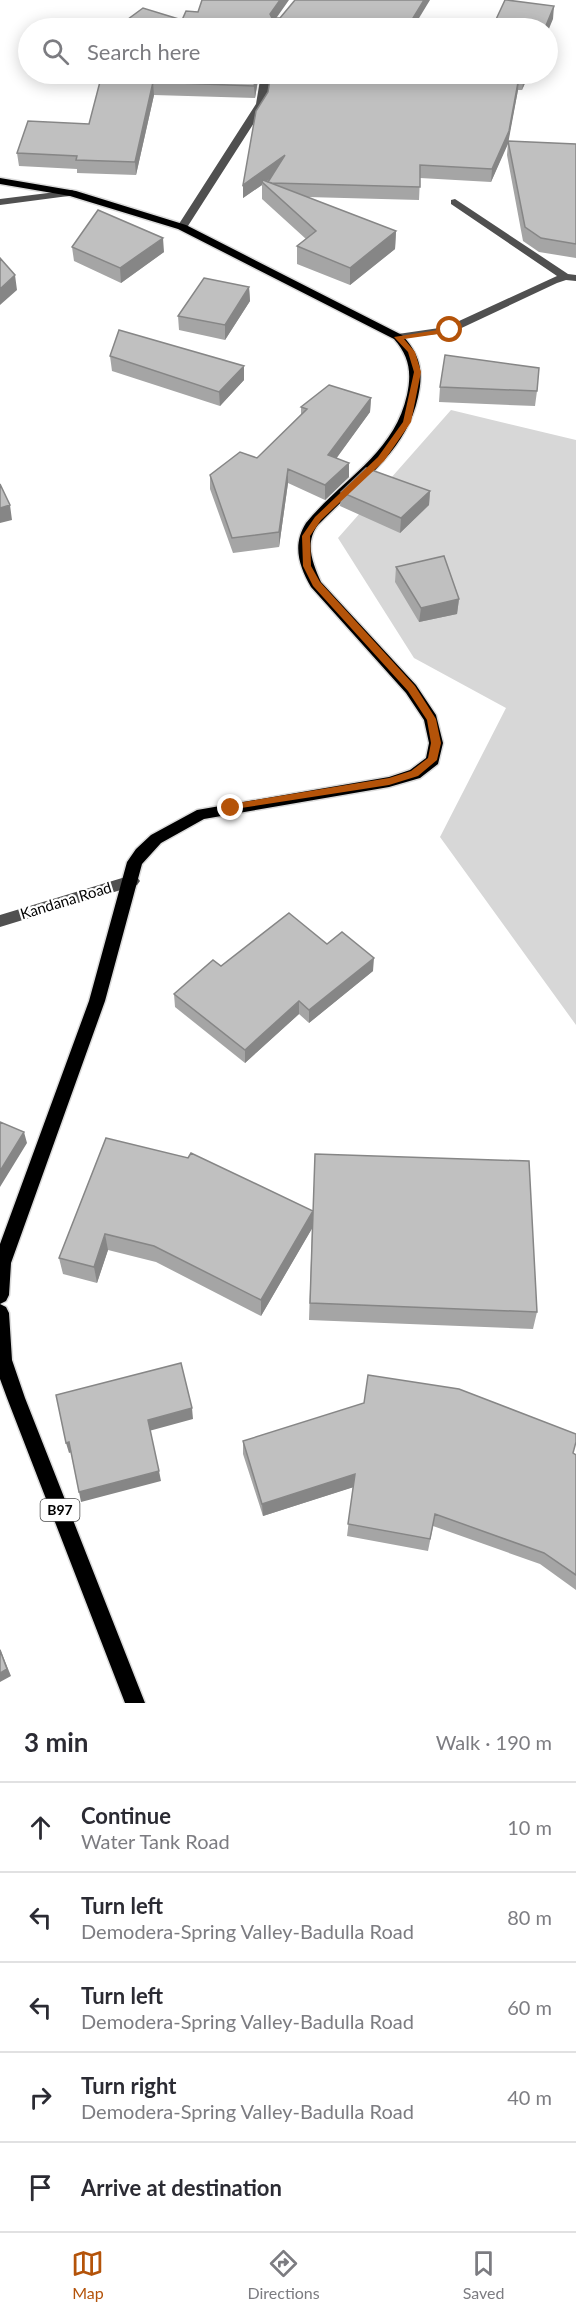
<!DOCTYPE html>
<html lang="en">
<head>
<meta charset="utf-8">
<style>
	:root { --surface:#fff; --page:#f2f2f3; --text:#2b2b33; --muted:#7c7c81; --line:#e1e1e2; --accent:#b45309 }
	body { margin:0; font-family:Lato,sans-serif; background:var(--page); color:var(--text) }
	.stop { position:absolute; width:18px; height:18px; margin:-14px; border:4px solid #b45309; border-radius:50%; background:#fff }
	.stop.end { background:#b45309; border-color:#fff; box-shadow:0 2px 6px #0008 }
	.list { margin:0; padding:0; list-style:none }
	h2 { display:flex; justify-content:space-between; align-items:center; height:78px; margin:0; padding:0 24px; font-size:26px }
	h2 small { font-size:20px; font-weight:400; color:var(--muted) }
	.list li { display:grid; grid-template-columns:39px 1fr auto; gap:18px; align-items:center; box-sizing:border-box; height:90px; padding:0 24px; border-top:2px solid var(--line) }
	.list b { display:block; font-size:22px; white-space:nowrap }
	.list p { margin:0; font-size:20px; white-space:nowrap; color:var(--muted) }
	.list em { font-size:20px; font-style:normal; color:var(--muted) }
	.icon { flex:none; width:33px; height:33px; fill:none; stroke:currentColor; stroke-width:2; stroke-linecap:round; stroke-linejoin:round }
	.map { position:relative; flex:none; width:576px; height:1703px; overflow:hidden }
	.search { position:absolute; background:var(--surface); box-shadow:0 3px 15px #0003; left:18px; right:18px; top:18px; height:66px; display:flex; align-items:center; gap:15px; box-sizing:border-box; padding:0 21px; border-radius:33px; color:var(--muted); font-size:22px }
	.sheet { height:528px; background:var(--surface) }
	nav { display:flex; justify-content:space-around; align-items:center; box-sizing:border-box; height:84px; border-top:2px solid var(--line); background:var(--surface); font-size:16px; color:var(--muted) }
	nav a { display:grid; justify-items:center; gap:3px }
	nav .on { color:var(--accent) }
	.map>svg:first-child { display:block }
	.green { fill:#d7d7d7 }
	.lines { fill:none; stroke-linecap:round; stroke-linejoin:round }
	.major-casing { stroke:#dbdbdb; stroke-width:3 }
	.minor { fill:#505050; fill-rule:evenodd }
	.major { fill:#000; fill-rule:evenodd }
	.wall { fill:#a5a5a5 }
	.shaded-wall { fill:#868686 }
	.building { fill:#c0c0c0; stroke:#868686; stroke-width:1.5 }
	.route { fill:#b45309 }
	.labels { text-anchor:middle; stroke-width:4.5; stroke-linejoin:round; paint-order:stroke }
	.shield { fill:#fff; stroke:#4c4c4c; stroke-width:1.5 }
	.shield-label { font-size:14px; font-weight:bold; fill:#000 }
	.street-label { font-size:15px; fill:#000; stroke:#fff }
</style>
</head>
<body>
<div class="map">
<svg width="576" height="1703" viewBox="0 0 576 1703">
	<rect width="100%" height="100%" fill="#fff"/>
	<path class="green" d="M 451,410 L 576,440 L 576,1025 L 440,837 L 506,708 L 414,658 L 338,538 Z"/>
	<g class="lines">
		<defs>
			<path id="major" d="M 0,178 L 76,191 L 186,225 L 402,335 C 420,354 424,371 418,397 C 406,454 356,485 318,525 C 304,543 313,564 321,582 L 416,685 L 436,715 L 443,743 L 438,764 L 420,778 L 389,787 L 204,819 L 161,843 L 142,864 L 105,1001 L 11,1263 L 9,1295 L 6,1301 L 0,1304 L 0,1244 L 89,1001 L 127,862 L 136,849 L 151,835 L 197,810 L 389,777 L 410,770 L 426,758 L 429,743 L 424,720 L 406,693 L 311,587 C 299,566 292,545 306,523 C 342,479 394,454 407,395 C 412,372 409,356 394,339 L 178,229 L 70,196 L 0,184 Z
				M 0,1304 L 6,1307 L 9,1313 L 12,1360 L 25,1398 L 145,1703 L 125,1703 L 7,1398 L 0,1379 Z"/>
		</defs>
		<use href="#major" class="major-casing"/>
		<path class="minor" d="M 261,74 L 271,74 L 266,104 L 186,229 L 178,229 L 177,227 L 256,104 Z
			M 72,190 L 77,193 L 76,195 L 0,205 L 0,199 Z
			M 455,199 L 568,274 L 576,275 L 576,281 L 566,280 L 557,283 L 453,332 L 394,339 L 394,335 L 398,334 L 446,327 L 557,276 L 451,204 L 451,200 Z
			M 132,875 L 137,877 L 140,881 L 137,885 L 0,927 L 0,915 Z"/>
		<use href="#major" class="major"/>
	</g>
	<path class="wall" d="M 102,74 L 259,74 L 255,98 L 154,95 L 136,175 L 77,173 L 77,169 L 19,166 L 17,153 L 89,124 Z
		M 529,74 L 522,90 L 518,90 L 508,141 L 576,144 L 576,258 L 539,252 L 523,241 L 507,155 L 508,142 L 491,182 L 420,178 L 419,200 L 307,197 L 396,231 L 395,249 L 350,285 L 297,264 L 297,246 L 306,239 L 262,199 L 262,185 L 243,198 L 243,185 L 268,92 Z
		M 72,247 L 164,252 L 121,283 L 74,261 Z
		M 249,287 L 250,301 L 225,340 L 179,330 L 178,316 Z
		M 110,356 L 244,366 L 244,380 L 220,406 L 112,371 Z
		M 440,387 L 537,391 L 535,406 L 439,402 Z
		M 371,398 L 370,412 L 336,458 L 349,477 L 325,500 L 288,483 L 279,547 L 233,553 L 210,489 L 210,475 L 257,458 L 301,415 L 301,407 Z
		M 430,491 L 429,505 L 400,533 L 340,506 L 341,492 Z
		M 396,567 L 459,599 L 457,614 L 419,622 L 395,582 Z
		M 327,944 L 373,971 L 309,1023 L 299,1014 L 245,1063 L 175,1007 L 174,994 L 221,966 Z
		M 106,1138 L 313,1211 L 537,1312 L 533,1329 L 309,1320 L 312,1228 L 261,1316 L 156,1262 L 108,1250 L 97,1283 L 63,1274 L 59,1258 Z
		M 243,1441 L 573,1453 L 576,1455 L 576,1590 L 540,1564 L 433,1526 L 428,1551 L 347,1536 L 353,1487 L 263,1516 L 243,1454 Z"/>
	<path class="shaded-wall" d="M 280,0 L 289,0 L 270,27 L 270,14 Z
		M 424,0 L 430,0 L 413,28 L 407,28 Z
		M 554,6 L 553,19 L 548,31 L 548,28 L 545,28 Z
		M 257,74 L 259,74 L 255,98 L 254,86 Z
		M 525,74 L 529,74 L 522,90 L 524,77 Z
		M 519,77 L 518,90 L 508,144 L 491,182 L 492,169 Z
		M 153,82 L 154,95 L 136,175 L 135,162 Z
		M 285,155 L 285,168 L 264,183 L 262,182 L 262,185 L 243,198 L 243,185 Z
		M 396,231 L 395,249 L 350,285 L 350,268 Z
		M 163,238 L 164,252 L 121,283 L 120,268 Z
		M 15,275 L 17,290 L 0,305 L 0,289 Z
		M 249,287 L 250,301 L 225,340 L 225,325 Z
		M 244,366 L 244,380 L 220,406 L 219,392 Z
		M 371,398 L 370,412 L 328,470 L 328,455 Z
		M 349,463 L 349,477 L 325,500 L 325,485 Z
		M 288,469 L 288,483 L 279,547 L 279,532 Z
		M 430,491 L 429,505 L 400,533 L 401,518 Z
		M 10,505 L 12,520 L 0,523 L 0,508 Z
		M 459,599 L 457,614 L 419,622 L 421,608 Z
		M 374,958 L 373,971 L 309,1023 L 309,1010 Z
		M 299,1001 L 299,1014 L 245,1063 L 245,1050 Z
		M 24,1132 L 27,1143 L 0,1187 L 0,1171 Z
		M 313,1211 L 313,1227 L 261,1316 L 261,1300 Z
		M 105,1234 L 108,1250 L 97,1283 L 94,1267 Z
		M 192,1408 L 193,1419 L 149,1431 L 148,1420 Z
		M 69,1442 L 72,1452 L 69,1453 L 66,1443 Z
		M 159,1471 L 161,1481 L 81,1502 L 79,1492 Z
		M 355,1474 L 354,1487 L 263,1516 L 262,1504 Z
		M 0,1649 L 11,1676 L 0,1682 Z"/>
	<path class="building" d="M 202,0 L 280,0 L 270,14 L 272,18 L 280,18 L 295,0 L 424,0 L 407,28 L 116,28 L 143,8 L 182,20 L 186,11 L 198,12 Z
		M 505,0 L 507,0 L 554,6 L 545,28 L 483,28 L 484,27 L 492,28 Z
		M 102,74 L 257,74 L 254,86 L 153,82 L 135,162 L 76,160 L 77,156 L 17,153 L 28,121 L 89,124 Z
		M 271,74 L 525,74 L 524,77 L 519,77 L 509,131 L 492,169 L 420,165 L 420,187 L 272,183 L 268,182 L 285,155 L 243,185 L 256,111 L 268,92 Z
		M 508,141 L 576,144 L 576,244 L 541,238 L 525,227 Z
		M 263,180 L 396,231 L 350,268 L 297,246 L 316,231 L 262,182 Z
		M 98,210 L 163,238 L 120,268 L 72,247 Z
		M 0,258 L 15,275 L 0,289 Z
		M 204,278 L 249,287 L 225,325 L 178,316 Z
		M 119,330 L 244,366 L 219,392 L 110,356 Z
		M 445,355 L 539,368 L 537,391 L 440,387 Z
		M 329,385 L 371,398 L 328,455 L 349,463 L 325,485 L 288,469 L 279,532 L 232,538 L 210,475 L 240,452 L 257,458 L 307,409 L 301,407 Z
		M 366,468 L 430,491 L 401,518 L 341,492 Z
		M 0,484 L 10,505 L 0,508 Z
		M 444,556 L 459,599 L 421,608 L 396,567 Z
		M 289,913 L 327,944 L 342,932 L 374,958 L 309,1010 L 299,1001 L 245,1050 L 174,994 L 213,960 L 221,966 Z
		M 0,1122 L 24,1132 L 0,1171 Z
		M 106,1138 L 188,1158 L 191,1153 L 313,1211 L 261,1300 L 154,1246 L 105,1234 L 94,1267 L 59,1258 Z
		M 315,1154 L 529,1161 L 537,1312 L 310,1303 Z
		M 181,1363 L 192,1408 L 148,1420 L 159,1471 L 79,1492 L 69,1442 L 66,1443 L 56,1395 Z
		M 368,1375 L 459,1389 L 576,1434 L 576,1442 L 573,1453 L 576,1455 L 576,1575 L 544,1553 L 435,1514 L 430,1539 L 348,1524 L 355,1474 L 262,1504 L 243,1441 L 364,1403 Z
		M 0,1650 L 7,1669 L 0,1673 Z"/>
	<path class="route" d="M 450,328 L 452,332 L 404,339 L 415,352 L 421,372 L 411,422 L 384,461 L 321,520 L 310,536 L 311,566 L 320,582 L 415,686 L 436,719 L 441,743 L 437,760 L 418,776 L 389,785 L 228,810 L 228,805 L 231,804 L 389,778 L 411,771 L 428,758 L 431,743 L 427,720 L 408,691 L 313,586 L 303,566 L 302,536 L 315,517 L 378,457 L 403,422 L 414,372 L 408,352 L 394,337 Z"/>
	<g class="labels">
		<rect class="shield" x="40.5" y="1499" width="39" height="22" rx="4.5"/>
		<g class="shield-label">
			<text x="60" y="1515">B97</text>
		</g>
		<g class="street-label">
			<text transform="translate(66 901) rotate(-17)" y="5">Kandana Road</text>
		</g>
	</g>
</svg>
<div class="stop" style="left:450px;top:330px"></div>
<div class="stop end" style="left:231px;top:808px"></div>
<div class="search"><svg class="icon" aria-label="search" viewBox="0 0 24 24"><circle cx="10" cy="10" r="6"/><path d="M15 15l6 6"/></svg>Search here</div>
</div>
<section class="sheet">
<h2>3 min<small>Walk · 190 m</small></h2>
<ul class="list">
<li><svg class="icon" aria-label="ahead" viewBox="0 0 24 24"><path d="M12 20V5M6 11l6-6 6 6"/></svg><div><b>Continue</b><p>Water Tank Road</p></div><em>10 m</em></li>
<li><svg class="icon" aria-label="left" viewBox="0 0 24 24"><path d="M17 20v-9H6M10 6l-5 5 5 5"/></svg><div><b>Turn left</b><p>Demodera-Spring Valley-Badulla Road</p></div><em>80 m</em></li>
<li><svg class="icon" aria-label="left" viewBox="0 0 24 24"><path d="M17 20v-9H6M10 6l-5 5 5 5"/></svg><div><b>Turn left</b><p>Demodera-Spring Valley-Badulla Road</p></div><em>60 m</em></li>
<li><svg class="icon" aria-label="right" viewBox="0 0 24 24"><path d="M7 20v-9h11M14 6l5 5-5 5"/></svg><div><b>Turn right</b><p>Demodera-Spring Valley-Badulla Road</p></div><em>40 m</em></li>
<li><svg class="icon" aria-label="arrive" viewBox="0 0 24 24"><path d="M6 21V4h12l-3 4 3 4H6"/></svg><div><b>Arrive at destination</b></div></li>
</ul>
</section>
<nav>
<a class="on"><svg class="icon" aria-label="map" viewBox="0 0 24 24"><path d="M3 6l6-2 6 2 6-2v14l-6 2-6-2-6 2zM9 4v14M15 6v14"/></svg>Map</a>
<a><svg class="icon" aria-label="directions" viewBox="0 0 24 24"><path d="M12 3l9 9-9 9-9-9zM9 14v-3h6M13 9l2 2-2 2"/></svg>Directions</a>
<a><svg class="icon" aria-label="saved" viewBox="0 0 24 24"><path d="M7 4h10v16l-5-4-5 4z"/></svg>Saved</a>
</nav>
</body>
</html>
